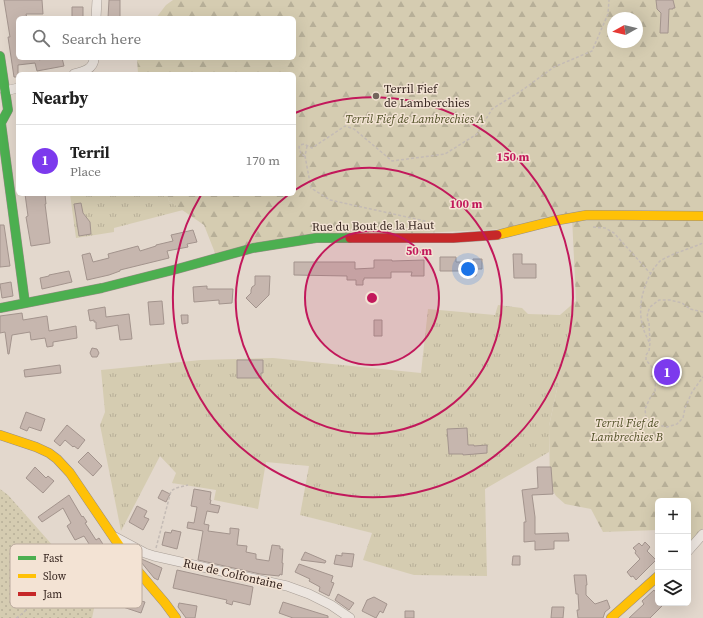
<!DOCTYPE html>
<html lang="en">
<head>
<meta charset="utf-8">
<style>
	:root { --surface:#fff; --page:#f2f2f2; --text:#222; --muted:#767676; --line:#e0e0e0; --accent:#7c3aed }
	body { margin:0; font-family:"Source Serif 4",serif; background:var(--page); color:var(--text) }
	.controls { position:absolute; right:12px; bottom:12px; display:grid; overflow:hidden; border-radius:6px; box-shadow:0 4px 16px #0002 }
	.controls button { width:36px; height:36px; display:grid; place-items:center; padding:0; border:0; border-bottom:1px solid var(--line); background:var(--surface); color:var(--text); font:20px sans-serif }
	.compass { position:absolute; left:607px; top:12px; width:36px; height:36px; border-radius:50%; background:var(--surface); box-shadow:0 4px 16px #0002; rotate:262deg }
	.you { position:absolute; left:468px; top:269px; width:14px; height:14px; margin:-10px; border:3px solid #fff; border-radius:50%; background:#1a73e8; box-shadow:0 0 0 6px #1a73e833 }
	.badge { display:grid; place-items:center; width:26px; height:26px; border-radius:50%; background:var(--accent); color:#fff; font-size:13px; font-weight:700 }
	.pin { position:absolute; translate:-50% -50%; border:2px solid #fff; box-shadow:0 1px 4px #0006 }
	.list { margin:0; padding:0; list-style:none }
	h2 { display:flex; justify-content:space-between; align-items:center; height:52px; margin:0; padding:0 16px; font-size:17px }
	h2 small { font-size:13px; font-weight:400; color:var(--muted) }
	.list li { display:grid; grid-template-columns:26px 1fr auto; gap:12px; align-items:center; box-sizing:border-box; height:72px; padding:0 16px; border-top:1px solid var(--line) }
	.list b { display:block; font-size:15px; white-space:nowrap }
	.list p { margin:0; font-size:13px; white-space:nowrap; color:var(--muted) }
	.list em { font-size:13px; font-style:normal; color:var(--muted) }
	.icon { flex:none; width:22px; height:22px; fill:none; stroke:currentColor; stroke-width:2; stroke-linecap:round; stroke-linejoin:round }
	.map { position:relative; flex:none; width:703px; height:618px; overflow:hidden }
	.search { position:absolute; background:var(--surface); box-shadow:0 4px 16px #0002; left:16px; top:16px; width:280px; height:44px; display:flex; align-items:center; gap:10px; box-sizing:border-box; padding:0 14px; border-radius:6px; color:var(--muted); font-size:15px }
	.panel { position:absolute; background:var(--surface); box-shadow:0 4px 16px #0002; left:16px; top:72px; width:280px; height:124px; border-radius:6px }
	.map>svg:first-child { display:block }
	.grass { fill:url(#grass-tufts) }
	.forest { fill:url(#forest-firs); fill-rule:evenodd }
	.park { fill:url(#park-dots) }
	.building { fill:#c6b6ae; stroke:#a3948d }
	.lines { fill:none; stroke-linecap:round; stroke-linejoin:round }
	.street-casing { stroke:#a89e96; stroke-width:10 }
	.fast-casing { stroke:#988d86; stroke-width:10 }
	.slow-casing { stroke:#988d86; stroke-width:10 }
	.jam-casing { stroke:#988d86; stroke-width:10 }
	.path { stroke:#c4bbb5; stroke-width:1.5; stroke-dasharray:3 2; stroke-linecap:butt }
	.street { stroke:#ece5df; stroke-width:9 }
	.fast { stroke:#4caf50; stroke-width:9 }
	.slow { stroke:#ffc107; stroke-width:9 }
	.jam { stroke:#c62828; stroke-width:9 }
	.ring { fill:none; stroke:#c2185b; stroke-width:2 }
	.poi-dot { fill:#73645c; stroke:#f3e3d4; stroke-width:1.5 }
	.labels { text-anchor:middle; stroke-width:3; stroke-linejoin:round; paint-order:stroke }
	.poi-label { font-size:12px; fill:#36251f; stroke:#f3e3d4; text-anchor:start }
	.park-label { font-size:12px; font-style:italic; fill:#515127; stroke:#f3e3d4 }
	.street-label { font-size:12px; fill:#36251f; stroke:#f3e3d4 }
	.key { fill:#f3e3d4; stroke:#baaa9e; stroke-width:1 }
	.key-label { font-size:11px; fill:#36251f }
	.centre { fill:#c2185b; stroke:#f3e3d4; stroke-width:2 }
	.ring-label { font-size:12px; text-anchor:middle; font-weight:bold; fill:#c2185b; stroke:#f3e3d4; stroke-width:3; stroke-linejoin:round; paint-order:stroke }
</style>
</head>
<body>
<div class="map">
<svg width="703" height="618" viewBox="0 0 703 618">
	<defs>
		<pattern id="grass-tufts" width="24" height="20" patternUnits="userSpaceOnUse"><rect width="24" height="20" fill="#d5ccb1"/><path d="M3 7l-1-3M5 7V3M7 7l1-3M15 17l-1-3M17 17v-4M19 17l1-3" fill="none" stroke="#b7af98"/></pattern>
		<pattern id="forest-firs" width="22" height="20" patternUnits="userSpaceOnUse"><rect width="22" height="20" fill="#d5ccb1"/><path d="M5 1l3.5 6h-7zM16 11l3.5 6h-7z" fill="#b7af98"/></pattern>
		<pattern id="park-dots" width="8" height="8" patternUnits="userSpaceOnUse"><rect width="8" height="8" fill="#d5ccb1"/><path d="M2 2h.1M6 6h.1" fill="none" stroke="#b7af98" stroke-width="1.8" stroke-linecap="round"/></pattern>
	</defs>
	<rect width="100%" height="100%" fill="#e3d8cd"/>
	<path class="grass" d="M 70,194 L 167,194 L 169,201 L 183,210 L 114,228 L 114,232 L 76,238 Z
		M 576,301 L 549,426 L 549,452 L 485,489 L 487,576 L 414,575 L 407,573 L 363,560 L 372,533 L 300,515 L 309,466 L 266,462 L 258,509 L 214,500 L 216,490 L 172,483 L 176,473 L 160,456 L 121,531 L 100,425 L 105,412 L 101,370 L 201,360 L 273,358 L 421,373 L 428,309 L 495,315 L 498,305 L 522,308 L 528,314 L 560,315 Z"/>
	<path class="forest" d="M 173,0 L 703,0 L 703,530 L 688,547 L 688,501 L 658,501 L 658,530 L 603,532 L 591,509 L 565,504 L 556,496 L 550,486 L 549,426 L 576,301 L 572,217 L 528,228 L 316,238 L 217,258 L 204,225 L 169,201 L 167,194 L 294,194 L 294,74 L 138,74 L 137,58 L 294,58 L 294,18 L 156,18 L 166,5 ZM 613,18 L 637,18 L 637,42 L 613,42 Z"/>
	<path class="park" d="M 0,489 L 8,495 L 62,556 L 72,564 L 95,604 L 92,618 L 0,618 Z"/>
	<path class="building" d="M 4,0 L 42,0 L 43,14 L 26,14 L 27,18 L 18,18 L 18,58 L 38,58 L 39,60 L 46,58 L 62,58 L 64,66 L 37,71 L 35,63 L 18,65 L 18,77 L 14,77 L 8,37 L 10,37 Z
		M 109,0 L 120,0 L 120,18 L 108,18 Z
		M 656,0 L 673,0 L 675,8 L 673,8 L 673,9 L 669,9 L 668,33 L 660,33 L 661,13 L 657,9 Z
		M 72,7 L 83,7 L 83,18 L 72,18 Z
		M 25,194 L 45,194 L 46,204 L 45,204 L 50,243 L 31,246 L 26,217 L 28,216 Z
		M 81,203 L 83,213 L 90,222 L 91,234 L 79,236 L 74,204 Z
		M 0,225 L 4,225 L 10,266 L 0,267 Z
		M 193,230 L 197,242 L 187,244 L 188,247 L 167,251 L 169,258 L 120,270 L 120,271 L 109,275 L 87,280 L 82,255 L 90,253 L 93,262 L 109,258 L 108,254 L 138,246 L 140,251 L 156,246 L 156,245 L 173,241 L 171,235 Z
		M 513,254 L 522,254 L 522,264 L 536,264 L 536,278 L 514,278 Z
		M 440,257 L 456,257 L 456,262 L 473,262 L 473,259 L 482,259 L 482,269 L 476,269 L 476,276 L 464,276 L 464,271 L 440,271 Z
		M 374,260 L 392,260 L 392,261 L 424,260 L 424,276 L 411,276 L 412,272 L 391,272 L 391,278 L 364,278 L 364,280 L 363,280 L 363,285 L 356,285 L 356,280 L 347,280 L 347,276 L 294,275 L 294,262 L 355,262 L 355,269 L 374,268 Z
		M 69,271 L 72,282 L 42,289 L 40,278 L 49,276 L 49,275 Z
		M 255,276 L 270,276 L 269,295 L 256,308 L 246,298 L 251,293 L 251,290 L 252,287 L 255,285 Z
		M 11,282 L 13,296 L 2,298 L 0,284 Z
		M 207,286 L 207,289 L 233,289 L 232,303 L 219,304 L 219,300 L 194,302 L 193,287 Z
		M 162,301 L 164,324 L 150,325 L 148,302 Z
		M 105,307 L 106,317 L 129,314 L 132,339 L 120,340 L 118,325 L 96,329 L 96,322 L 94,322 L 94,320 L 90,321 L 88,310 Z
		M 22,313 L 23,320 L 47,316 L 49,331 L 76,326 L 77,338 L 53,342 L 53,346 L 47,347 L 45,338 L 31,340 L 30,332 L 12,335 L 9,354 L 8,354 L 5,332 L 0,333 L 0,316 Z
		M 181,315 L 188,315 L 188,323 L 182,324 Z
		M 374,320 L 382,320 L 382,336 L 374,336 Z
		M 92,348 L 97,349 L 99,353 L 97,357 L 92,357 L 90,353 Z
		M 237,360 L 263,360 L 263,373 L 261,373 L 261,378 L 237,378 Z
		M 60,365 L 61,373 L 25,377 L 24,370 Z
		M 26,412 L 45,419 L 41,431 L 29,427 L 27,431 L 20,428 Z
		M 67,425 L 85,440 L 78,449 L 74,446 L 73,447 L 65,440 L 60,446 L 54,441 Z
		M 467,428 L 468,445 L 474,445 L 474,446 L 487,445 L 487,453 L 463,455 L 463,454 L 449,454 L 447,429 Z
		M 88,452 L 102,466 L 93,476 L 78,462 Z
		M 35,467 L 46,478 L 48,476 L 54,481 L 43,493 L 26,478 Z
		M 537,467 L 551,467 L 553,494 L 532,495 L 535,517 L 535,534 L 568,533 L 569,541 L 554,541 L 554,549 L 535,550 L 535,541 L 524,542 L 524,522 L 526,522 L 522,490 L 538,488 Z
		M 194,489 L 211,492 L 210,500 L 211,500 L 210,504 L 220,506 L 218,513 L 207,511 L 204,524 L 209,525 L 208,531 L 230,534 L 230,528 L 239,529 L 237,545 L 247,546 L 246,552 L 256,554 L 256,559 L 269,561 L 272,545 L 280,546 L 280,549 L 283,549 L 282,563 L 283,563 L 282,575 L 280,574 L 279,576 L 260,574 L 198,560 L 203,531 L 187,528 L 188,522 L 194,523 L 197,507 L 191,506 Z
		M 162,490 L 170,494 L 166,502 L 158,498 Z
		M 69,495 L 82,517 L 83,516 L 87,522 L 85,523 L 96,540 L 99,538 L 106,549 L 96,555 L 84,536 L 75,540 L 67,526 L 71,523 L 63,508 L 42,522 L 38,517 Z
		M 137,506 L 147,511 L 144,517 L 149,519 L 143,530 L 129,522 Z
		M 172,530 L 181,532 L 177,549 L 162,545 L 165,532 L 171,533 Z
		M 645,542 L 650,547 L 647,551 L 656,560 L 636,580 L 633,576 L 631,577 L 627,572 L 640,559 L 635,553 L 636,551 L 633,548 L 639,543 L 642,546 Z
		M 305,552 L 326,561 L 325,563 L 301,560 Z
		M 342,553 L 354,554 L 352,567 L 334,564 L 336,555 L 342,556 Z
		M 513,556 L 520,556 L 520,565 L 512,565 Z
		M 137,557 L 162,568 L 158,580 L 154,578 Z
		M 299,564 L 333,576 L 331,582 L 334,583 L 329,596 L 319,591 L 320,587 L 309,581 L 310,579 L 295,572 Z
		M 177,570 L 253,587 L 250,605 L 233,601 L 232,605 L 226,603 L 227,600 L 173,588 Z
		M 574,575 L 586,575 L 587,585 L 586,585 L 586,595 L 595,604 L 607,600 L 610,608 L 605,612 L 603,618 L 578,618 L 577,610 L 579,610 L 578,594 L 576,594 Z
		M 654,590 L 658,595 L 658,603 L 660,603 L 662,606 L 650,618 L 629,618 L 644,604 L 642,601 Z
		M 338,594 L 354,603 L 349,610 L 335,600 Z
		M 116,597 L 123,600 L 127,597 L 134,599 L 139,597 L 141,601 L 145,602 L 141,613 L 114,604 Z
		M 374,597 L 387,604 L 383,613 L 380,611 L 376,618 L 362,611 L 367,600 Z
		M 283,602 L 328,616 L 328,618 L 293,618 L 279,613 Z
		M 179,603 L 197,606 L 195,618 L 186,618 L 178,607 Z
		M 552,607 L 564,607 L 563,618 L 551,618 Z
		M 405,611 L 414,611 L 414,618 L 405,618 Z"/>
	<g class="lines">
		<defs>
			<path id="street" d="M 96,18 L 97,0
				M 74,74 C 83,72 94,69 94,58
				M 5,91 L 18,88
				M 115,537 L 145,553 L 154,556 L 287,586 L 309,594 L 331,605 L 350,618
				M 688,551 L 703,534"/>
			<path id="fast" d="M 0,56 L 8,110 L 1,123 L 25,303
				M 0,308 L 102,288 L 177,269 L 253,248 L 316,238 L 350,238"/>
			<path id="slow" d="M 497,235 L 553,221 L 587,215 L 703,216
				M 0,435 L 36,447 L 49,453 L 57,459 L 70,473 L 131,563 L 165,603 L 176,618
				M 611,618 L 658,576"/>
			<path id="jam" d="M 350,238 L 453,238 L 497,235"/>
		</defs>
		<use href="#street" class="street-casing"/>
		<use href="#fast" class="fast-casing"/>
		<use href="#slow" class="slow-casing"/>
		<use href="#jam" class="jam-casing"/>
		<path class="path" d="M 307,146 L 305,156 L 311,188 L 330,200 L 425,221 L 433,227
			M 305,156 L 301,154 L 299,147 L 300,145 L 304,144 L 312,148 L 345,126 L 354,129 L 392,161 L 445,154 L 477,134 L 492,109 L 521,91 L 554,67 L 592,51 L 608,14 L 609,0
			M 593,227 L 605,228 L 614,233 L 650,273
			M 703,312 L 690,309 L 682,303 L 670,300 L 659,300 L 650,307 L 648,312 L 647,317 L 649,323 L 650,343 L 649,351 L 646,355 L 646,360 L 656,372 L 655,392 L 650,398 L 645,409 L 646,418 L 651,422 L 657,425 L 667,427 L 677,424 L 683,418 L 685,408 L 692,392 L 703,377
			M 649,342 C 647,337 644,332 643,327 C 637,308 643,285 654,268 C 656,266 658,263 660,261 C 673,253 689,249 703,243
			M 156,548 L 171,491 L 176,488 L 188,485
			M 16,618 C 19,616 22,614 24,612 C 35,602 36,590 53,587"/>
		<use href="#street" class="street"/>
		<use href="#fast" class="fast"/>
		<use href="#slow" class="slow"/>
		<use href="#jam" class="jam"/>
	</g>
	<circle cx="372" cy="298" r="67" fill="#c2185b" fill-opacity=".12"/>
	<g class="ring">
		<circle cx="372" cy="298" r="67"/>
		<path d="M295 190A133 133 0 1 1 288 195"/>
		<path d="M295 113A200 200 0 1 1 201 195"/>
	</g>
	<circle class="poi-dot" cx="376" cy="96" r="4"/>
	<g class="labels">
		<g class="poi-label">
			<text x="384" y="93">Terril Fief<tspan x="384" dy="14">de Lamberchies</tspan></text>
		</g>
		<g class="park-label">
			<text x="415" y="123">Terril Fief de Lambrechies A</text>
			<text x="627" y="427">Terril Fief de<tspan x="627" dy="14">Lambrechies B</tspan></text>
		</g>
		<g class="street-label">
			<text transform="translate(373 226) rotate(-1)" y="4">Rue du Bout de la Haut</text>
			<text transform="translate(233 574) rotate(13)" y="4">Rue de Colfontaine</text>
		</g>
	</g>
	<rect x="10" y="544" width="132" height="64" rx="6" class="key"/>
	<rect x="18" y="556" width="18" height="4" fill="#4caf50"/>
	<rect x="18" y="574" width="18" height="4" fill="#ffc107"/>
	<rect x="18" y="592" width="18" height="4" fill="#c62828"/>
	<g class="key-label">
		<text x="43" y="562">Fast</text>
		<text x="43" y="580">Slow</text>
		<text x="43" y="598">Jam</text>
	</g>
	<circle cx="372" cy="298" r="6" class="centre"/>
	<g class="ring-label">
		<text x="513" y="161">150 m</text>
		<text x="466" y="208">100 m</text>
		<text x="419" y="255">50 m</text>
	</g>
</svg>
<div class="controls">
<button>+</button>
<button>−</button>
<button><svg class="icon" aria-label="layers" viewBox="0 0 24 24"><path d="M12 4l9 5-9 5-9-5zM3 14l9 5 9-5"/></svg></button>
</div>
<svg class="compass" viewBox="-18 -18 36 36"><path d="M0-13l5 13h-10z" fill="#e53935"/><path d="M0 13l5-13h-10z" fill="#767676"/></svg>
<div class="you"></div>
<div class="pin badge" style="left:667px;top:372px">1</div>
<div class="search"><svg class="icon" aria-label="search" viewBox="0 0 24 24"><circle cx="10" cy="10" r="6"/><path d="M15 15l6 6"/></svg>Search here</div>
<section class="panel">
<h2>Nearby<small></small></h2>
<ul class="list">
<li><span class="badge">1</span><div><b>Terril</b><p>Place</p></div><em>170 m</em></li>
</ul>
</section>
</div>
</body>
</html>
